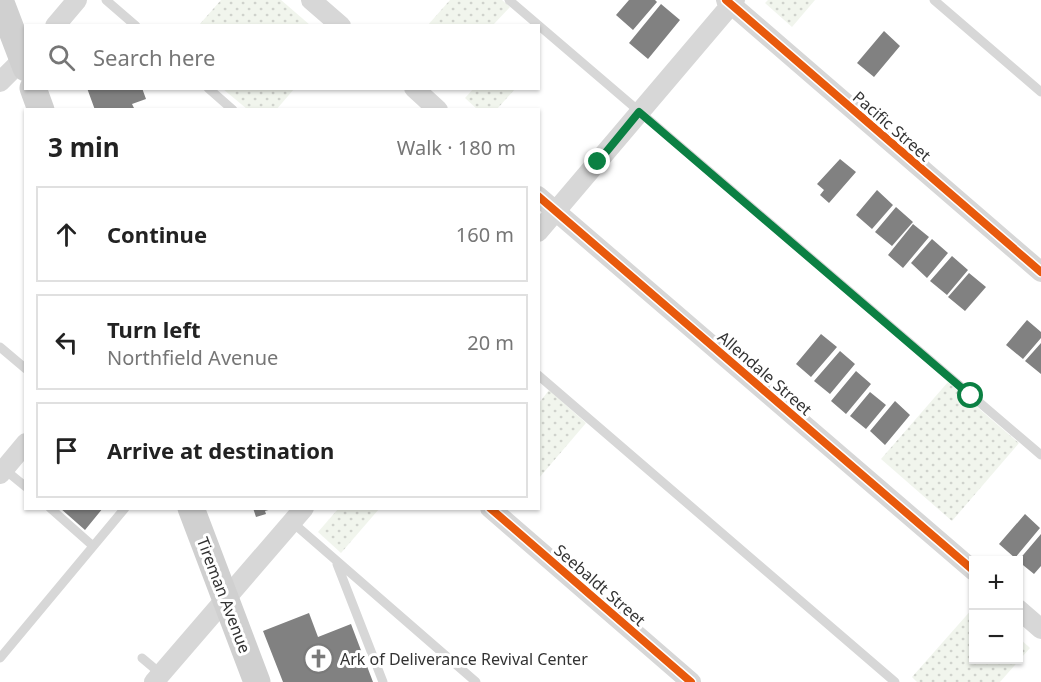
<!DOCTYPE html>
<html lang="en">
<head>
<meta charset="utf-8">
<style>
	:root { --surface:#fff; --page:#f6f6f6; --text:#222; --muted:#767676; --line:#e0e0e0 }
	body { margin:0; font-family:"Noto Sans",sans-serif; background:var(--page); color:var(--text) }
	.controls { position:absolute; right:18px; bottom:18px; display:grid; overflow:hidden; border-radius:0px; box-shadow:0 2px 4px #0004 }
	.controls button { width:54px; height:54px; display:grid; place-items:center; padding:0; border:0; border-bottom:2px solid var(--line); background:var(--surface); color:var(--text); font:30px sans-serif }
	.stop { position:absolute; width:18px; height:18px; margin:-14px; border:4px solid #0b8043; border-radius:50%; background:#fff }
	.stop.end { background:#0b8043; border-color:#fff; box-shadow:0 2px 6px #0008 }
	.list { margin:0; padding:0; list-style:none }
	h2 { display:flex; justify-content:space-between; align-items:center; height:78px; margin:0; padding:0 24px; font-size:26px }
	h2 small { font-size:20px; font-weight:400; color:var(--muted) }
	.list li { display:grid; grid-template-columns:39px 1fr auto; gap:18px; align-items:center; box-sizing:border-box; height:96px; margin:0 12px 12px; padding:0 12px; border:2px solid var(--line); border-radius:0px }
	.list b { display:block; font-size:22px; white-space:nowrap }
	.list p { margin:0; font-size:20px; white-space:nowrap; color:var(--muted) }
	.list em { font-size:20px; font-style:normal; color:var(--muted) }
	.icon { flex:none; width:33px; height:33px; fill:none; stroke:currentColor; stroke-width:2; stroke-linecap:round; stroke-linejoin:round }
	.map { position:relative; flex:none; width:1041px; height:682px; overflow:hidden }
	.search { position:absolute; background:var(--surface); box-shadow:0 2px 4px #0004; left:24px; top:24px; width:516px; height:66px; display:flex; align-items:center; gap:15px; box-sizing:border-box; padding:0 21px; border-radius:0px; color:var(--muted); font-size:22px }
	.panel { position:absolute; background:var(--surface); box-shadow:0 2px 4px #0004; left:24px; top:108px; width:516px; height:402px; border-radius:0px }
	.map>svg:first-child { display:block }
	.grass { fill:url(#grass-dots) }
	.building { fill:#818181 }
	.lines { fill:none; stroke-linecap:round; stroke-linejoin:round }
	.lane { stroke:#d7d7d7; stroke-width:9 }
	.street { stroke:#d7d7d7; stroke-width:20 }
	.secondary { stroke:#d0d0d0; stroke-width:27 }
	.cycleway-casing { stroke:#fff; stroke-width:11 }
	.cycleway { stroke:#e8590c; stroke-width:8 }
	.route { stroke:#0b8043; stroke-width:8 }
	.labels { text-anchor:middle; stroke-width:6; stroke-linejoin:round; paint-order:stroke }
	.street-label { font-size:16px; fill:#333; stroke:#fff }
	.poi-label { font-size:16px; fill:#333; stroke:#fff; text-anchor:start }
</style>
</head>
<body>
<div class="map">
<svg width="1041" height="682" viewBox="0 0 1041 682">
	<defs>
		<pattern id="grass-dots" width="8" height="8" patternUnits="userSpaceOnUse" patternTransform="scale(1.5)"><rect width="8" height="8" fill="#f1f5ed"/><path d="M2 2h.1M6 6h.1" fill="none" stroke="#cfd2cc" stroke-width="1.8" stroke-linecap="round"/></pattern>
	</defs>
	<rect width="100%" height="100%" fill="#fff"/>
	<path class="grass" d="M 221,0 L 281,0 L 310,25 L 199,25 Z
		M 450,0 L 502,0 L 510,7 L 493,25 L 427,26 Z
		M 768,0 L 815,0 L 792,27 L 765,3 Z
		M 474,88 L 515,88 L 515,89 L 497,109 L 478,110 L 465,98 Z
		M 223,89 L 294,89 L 276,110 L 247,109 Z
		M 948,382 L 1019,443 L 952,521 L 881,459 Z
		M 549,390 L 586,423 L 539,478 L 539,403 Z
		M 338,509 L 379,509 L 341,553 L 318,532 Z
		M 973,608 L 974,660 L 1018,660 L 1019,638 L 1030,648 L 1000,682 L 917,682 L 912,677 Z"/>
	<path class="building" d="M 629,0 L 655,0 L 657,2 L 633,30 L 616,15 Z
		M 661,4 L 680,20 L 648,59 L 629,43 Z
		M 884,31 L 900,46 L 874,77 L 857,63 Z
		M 87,88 L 142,88 L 146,99 L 132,104 L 135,110 L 95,110 Z
		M 840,159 L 856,172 L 829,203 L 820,195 L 824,190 L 817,184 Z
		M 877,190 L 893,205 L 872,229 L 856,215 Z
		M 896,207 L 913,222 L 892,246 L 875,232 Z
		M 913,224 L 929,237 L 903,268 L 888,255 Z
		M 932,239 L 948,253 L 927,278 L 911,263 Z
		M 952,256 L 968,270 L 947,295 L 930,281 Z
		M 969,273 L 986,287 L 965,311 L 948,297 Z
		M 1027,320 L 1041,332 L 1041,338 L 1023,359 L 1006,345 Z
		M 821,334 L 837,347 L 811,377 L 796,364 Z
		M 1041,343 L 1041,374 L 1025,361 Z
		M 840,351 L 855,364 L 830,394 L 814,381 Z
		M 856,371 L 871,384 L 846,414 L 831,401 Z
		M 870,392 L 886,405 L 866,429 L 850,416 Z
		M 895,401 L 910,415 L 885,445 L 870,431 Z
		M 60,508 L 103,508 L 85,530 Z
		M 253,508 L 272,508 L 272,509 L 265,511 L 266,514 L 256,517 Z
		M 1025,514 L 1040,528 L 1015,558 L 999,544 Z
		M 1041,534 L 1041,566 L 1034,574 L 1018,561 Z
		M 309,613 L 318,637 L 351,624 L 373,682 L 283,682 L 263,631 Z"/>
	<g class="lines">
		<path class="lane" d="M 106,0 L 136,26
			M 509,0 L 1041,455
			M 934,0 L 1041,92
			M 208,88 L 233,110
			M 0,347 L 26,369
			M 538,375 L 895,682
			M 4,469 L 26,487
			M 50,508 L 93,546
			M 292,522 L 476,682
			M 337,564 L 383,682
			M 0,658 L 125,508
			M 142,658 L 161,674"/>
		<path class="street" d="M 311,0 L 341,26
			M 726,0 L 1041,272
			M 55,26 L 77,0
			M 0,82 L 26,56
			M 414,88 L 438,110
			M 538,196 L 974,571
			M 538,232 L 735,0
			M 0,474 L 26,443
			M 490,508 L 691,682
			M 1018,609 L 1041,629
			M 154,682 L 304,508"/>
		<path class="secondary" d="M 0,0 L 26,68
			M 33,88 L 41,110
			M 191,508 L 257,682"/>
		<defs>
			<path id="cycleway" d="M 726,0 L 1041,272
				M 538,196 L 974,571
				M 490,508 L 691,682"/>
		</defs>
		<use href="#cycleway" class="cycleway-casing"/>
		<use href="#cycleway" class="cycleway"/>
	</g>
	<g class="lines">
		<path class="route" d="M 598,162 L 639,112 L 971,396"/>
	</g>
	<defs>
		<symbol id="church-ring" viewBox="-11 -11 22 22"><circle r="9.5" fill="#fff" stroke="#7a7a7a" stroke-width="1.5"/><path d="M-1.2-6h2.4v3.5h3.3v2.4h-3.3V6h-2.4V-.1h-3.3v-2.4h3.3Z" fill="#7a7a7a"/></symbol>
	</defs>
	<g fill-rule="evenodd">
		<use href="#church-ring" x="302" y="642" width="33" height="33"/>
	</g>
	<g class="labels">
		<g class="street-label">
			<text transform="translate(892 126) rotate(41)" y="6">Pacific Street</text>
			<text transform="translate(765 373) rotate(41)" y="6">Allendale Street</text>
			<text transform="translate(600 585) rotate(41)" y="6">Seebaldt Street</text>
			<text transform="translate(224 595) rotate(69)" y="6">Tireman Avenue</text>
		</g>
		<g class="poi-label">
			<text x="340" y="665">Ark of Deliverance Revival Center</text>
		</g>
	</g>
</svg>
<div class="controls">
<button>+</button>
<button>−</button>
</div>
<div class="stop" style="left:971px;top:396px"></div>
<div class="stop end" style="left:598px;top:162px"></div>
<div class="search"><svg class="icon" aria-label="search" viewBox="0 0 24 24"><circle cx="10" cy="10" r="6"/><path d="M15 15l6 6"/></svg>Search here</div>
<section class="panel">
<h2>3 min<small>Walk · 180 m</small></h2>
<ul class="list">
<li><svg class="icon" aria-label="ahead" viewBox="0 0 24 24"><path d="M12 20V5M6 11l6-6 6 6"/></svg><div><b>Continue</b></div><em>160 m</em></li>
<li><svg class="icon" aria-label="left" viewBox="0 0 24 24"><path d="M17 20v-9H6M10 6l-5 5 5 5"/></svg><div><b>Turn left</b><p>Northfield Avenue</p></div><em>20 m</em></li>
<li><svg class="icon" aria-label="arrive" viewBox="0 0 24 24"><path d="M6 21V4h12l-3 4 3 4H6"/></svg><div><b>Arrive at destination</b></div></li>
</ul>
</section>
</div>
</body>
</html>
